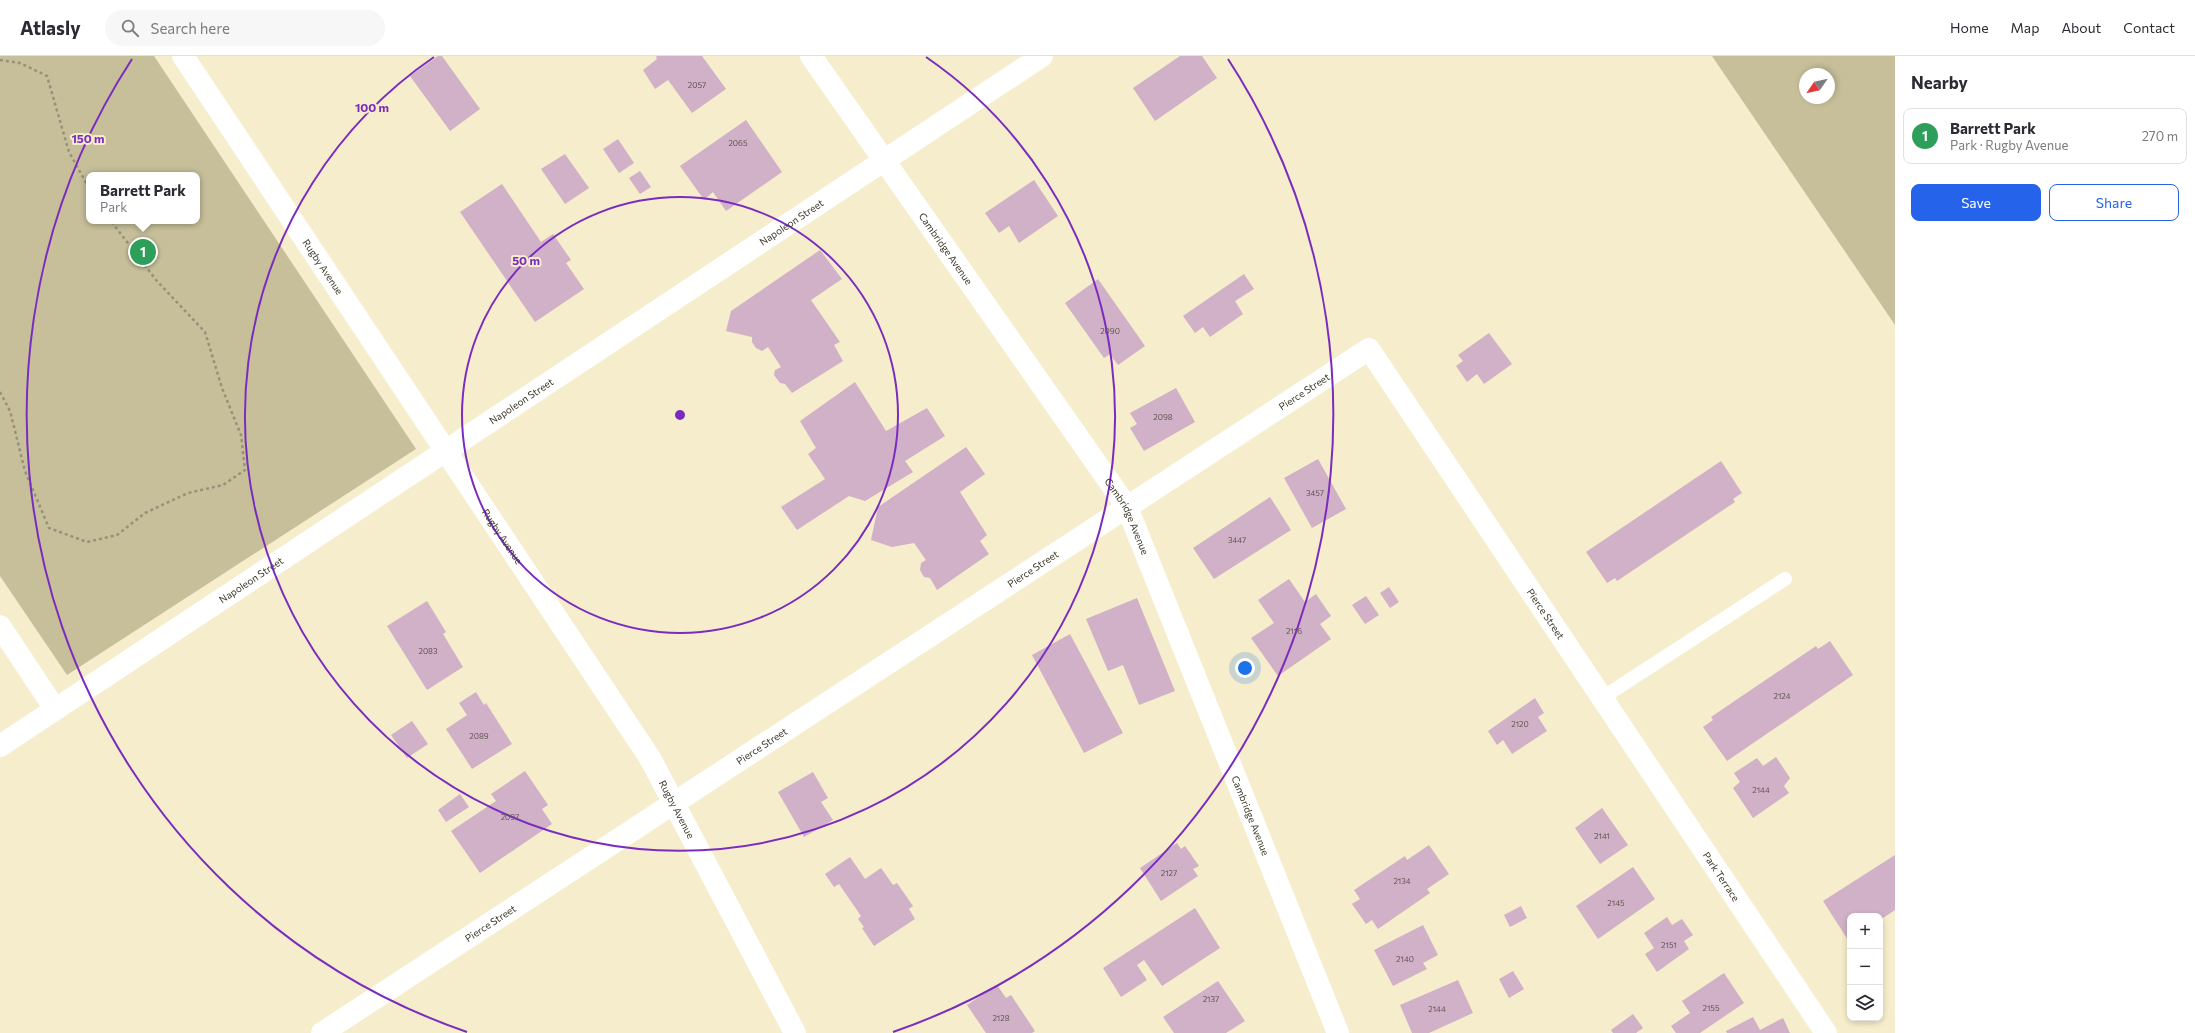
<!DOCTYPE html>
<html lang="en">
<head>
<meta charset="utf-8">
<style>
	:root { --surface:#fff; --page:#f7f7f7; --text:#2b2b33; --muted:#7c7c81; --line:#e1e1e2; --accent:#2563eb }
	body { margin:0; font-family:Commissioner,sans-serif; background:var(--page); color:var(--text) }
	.controls { position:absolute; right:12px; bottom:12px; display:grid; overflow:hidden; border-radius:8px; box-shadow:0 2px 6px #0003 }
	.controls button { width:36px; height:36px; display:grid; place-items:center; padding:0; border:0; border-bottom:1px solid var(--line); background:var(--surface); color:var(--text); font:20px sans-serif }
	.compass { position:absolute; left:1799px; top:12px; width:36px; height:36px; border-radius:50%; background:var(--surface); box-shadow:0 2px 6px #0003; rotate:236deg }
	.you { position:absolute; left:1245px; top:612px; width:14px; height:14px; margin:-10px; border:3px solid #fff; border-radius:50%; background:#1a73e8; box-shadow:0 0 0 6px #1a73e833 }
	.badge { display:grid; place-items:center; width:26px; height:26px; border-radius:50%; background:var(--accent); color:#fff; font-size:13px; font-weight:700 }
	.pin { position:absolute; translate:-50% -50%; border:2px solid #fff; box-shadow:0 1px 4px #0006 }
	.popup { position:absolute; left:86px; top:116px; width:114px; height:52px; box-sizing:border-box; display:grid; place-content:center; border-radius:8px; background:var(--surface); filter:drop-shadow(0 1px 3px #0005); font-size:13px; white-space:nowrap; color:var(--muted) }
	.popup b { font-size:15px; color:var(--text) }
	.popup::after { content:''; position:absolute; left:50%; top:100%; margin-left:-8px; border:8px solid transparent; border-top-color:var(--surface) }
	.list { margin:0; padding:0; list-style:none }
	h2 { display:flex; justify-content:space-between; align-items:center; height:52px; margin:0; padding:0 16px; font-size:17px }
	h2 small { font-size:13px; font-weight:400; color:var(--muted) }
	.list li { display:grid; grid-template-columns:26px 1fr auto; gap:12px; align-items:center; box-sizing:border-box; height:56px; margin:0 8px 8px; padding:0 8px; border:1px solid var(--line); border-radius:8px }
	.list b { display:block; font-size:15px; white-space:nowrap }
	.list p { margin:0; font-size:13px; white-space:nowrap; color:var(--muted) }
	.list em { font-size:13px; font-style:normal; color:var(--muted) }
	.actions { display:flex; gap:8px; padding:12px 16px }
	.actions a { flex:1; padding:9px 0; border:1px solid var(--accent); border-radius:8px; text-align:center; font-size:14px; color:var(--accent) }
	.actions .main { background:var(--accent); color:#fff }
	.icon { flex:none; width:22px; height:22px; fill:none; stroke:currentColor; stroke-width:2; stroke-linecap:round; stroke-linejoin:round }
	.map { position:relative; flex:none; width:1895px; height:977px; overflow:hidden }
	header { display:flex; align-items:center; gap:24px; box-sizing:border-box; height:56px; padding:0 20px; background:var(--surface); border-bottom:1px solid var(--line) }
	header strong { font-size:19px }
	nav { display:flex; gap:22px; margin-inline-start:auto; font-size:14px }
	.search { width:280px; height:36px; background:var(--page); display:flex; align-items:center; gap:10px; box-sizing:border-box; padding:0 14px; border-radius:22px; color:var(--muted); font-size:15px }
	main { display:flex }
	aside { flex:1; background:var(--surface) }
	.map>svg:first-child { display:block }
	.green { fill:#c7bf9a; fill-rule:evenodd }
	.building { fill:#d0b1c7 }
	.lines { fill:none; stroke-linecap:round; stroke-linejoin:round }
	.path { stroke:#969179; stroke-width:2.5; stroke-dasharray:3 3; stroke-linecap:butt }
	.service { stroke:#fff; stroke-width:14 }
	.minor { stroke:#fff; stroke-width:22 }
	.ring { fill:none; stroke:#7b2cbf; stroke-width:2 }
	.labels { text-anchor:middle; stroke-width:4; stroke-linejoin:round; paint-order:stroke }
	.number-label { font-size:8px; fill:#605651 }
	.street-label { font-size:10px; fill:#3b382a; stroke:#f5edcb }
	.centre { fill:#7b2cbf; stroke:#f5edcb; stroke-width:2 }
	.ring-label { font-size:12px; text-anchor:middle; font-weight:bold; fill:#7b2cbf; stroke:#f5edcb; stroke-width:4; stroke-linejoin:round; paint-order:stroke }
</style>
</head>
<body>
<header>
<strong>Atlasly</strong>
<div class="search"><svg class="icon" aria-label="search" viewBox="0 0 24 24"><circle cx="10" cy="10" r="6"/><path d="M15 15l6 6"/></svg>Search here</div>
<nav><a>Home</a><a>Map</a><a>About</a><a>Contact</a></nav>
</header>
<main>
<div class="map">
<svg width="1895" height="977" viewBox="0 0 1895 977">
	<rect width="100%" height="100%" fill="#f5edcb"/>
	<path class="green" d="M 0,0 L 154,0 L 416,393 L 67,619 L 0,520 ZM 89,119 L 197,119 L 197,165 L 89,165 Z
		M 1712,0 L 1895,0 L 1895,269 ZM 1805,18 L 1829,18 L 1829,42 L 1805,42 Z"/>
	<path class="building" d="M 438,0 L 442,0 L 480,53 L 450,75 L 410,20 Z
		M 657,0 L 702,0 L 726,33 L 692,57 L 668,24 L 655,33 L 643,14 L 657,3 L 656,1 Z
		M 1180,0 L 1202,0 L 1217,22 L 1155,65 L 1133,32 Z
		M 746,64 L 782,116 L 726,155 L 713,136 L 704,144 L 680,110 Z
		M 618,83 L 634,107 L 619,117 L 603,93 Z
		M 565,98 L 589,132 L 565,148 L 541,113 Z
		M 640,115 L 651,131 L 640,138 L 629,122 Z
		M 1034,124 L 1058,160 L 1019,187 L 1009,170 L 999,177 L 985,157 Z
		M 502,128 L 541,186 L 553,178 L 571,204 L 566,207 L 584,233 L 535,266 L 460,156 Z
		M 820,194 L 842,223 L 811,244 L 840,286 L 834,289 L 843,305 L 792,337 L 785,328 L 780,327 L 774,319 L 775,314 L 781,311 L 768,291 L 762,295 L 756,292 L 752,286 L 752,281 L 726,275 L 731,255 Z
		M 1244,218 L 1254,233 L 1235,245 L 1243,258 L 1210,281 L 1203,271 L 1195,277 L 1183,260 Z
		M 1098,223 L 1145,290 L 1118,309 L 1110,298 L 1104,302 L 1065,247 Z
		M 1489,277 L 1512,308 L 1484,328 L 1477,318 L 1467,326 L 1456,310 L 1463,305 L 1458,299 Z
		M 855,326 L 886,375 L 927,352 L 945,380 L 905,405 L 913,416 L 865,445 L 849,440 L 797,474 L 781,451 L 825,423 L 808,398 L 816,392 L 800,365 Z
		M 1176,332 L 1195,366 L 1144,395 L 1130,372 L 1137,368 L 1130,357 Z
		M 966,391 L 985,418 L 960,436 L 987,479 L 980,485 L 989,498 L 937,534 L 930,522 L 924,521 L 920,514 L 921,507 L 926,504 L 914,487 L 892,491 L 871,484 L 878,451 Z
		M 1318,403 L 1346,453 L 1312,472 L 1284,422 Z
		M 1721,405 L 1742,437 L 1733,443 L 1735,446 L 1617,525 L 1615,522 L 1607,527 L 1586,496 Z
		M 1270,441 L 1291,474 L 1214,523 L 1193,492 Z
		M 1289,523 L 1305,546 L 1316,538 L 1331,560 L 1320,568 L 1331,583 L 1278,620 L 1251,582 L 1274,567 L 1258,544 Z
		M 1389,531 L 1399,546 L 1390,552 L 1380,537 Z
		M 1366,540 L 1379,559 L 1365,568 L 1352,549 Z
		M 1137,542 L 1175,635 L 1139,649 L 1123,609 L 1108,615 L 1086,563 Z
		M 427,545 L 446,576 L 443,578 L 463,611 L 427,634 L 387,570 Z
		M 1070,578 L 1123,677 L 1084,697 L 1032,599 Z
		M 1830,585 L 1853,619 L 1727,705 L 1703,671 L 1713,664 L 1711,661 L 1816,590 L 1818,593 Z
		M 476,636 L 484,649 L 486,647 L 512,688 L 472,713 L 446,673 L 467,659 L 459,647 Z
		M 1535,642 L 1544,657 L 1538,661 L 1547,675 L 1512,698 L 1503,684 L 1497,689 L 1488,675 Z
		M 412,665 L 428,688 L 407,702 L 391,679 Z
		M 1776,701 L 1790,722 L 1784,730 L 1789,737 L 1753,762 L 1733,732 L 1740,726 L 1734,717 L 1757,702 L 1763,710 Z
		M 525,715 L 548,749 L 542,753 L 552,768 L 480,817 L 451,775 L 496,745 L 491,738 Z
		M 813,716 L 828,742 L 821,746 L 833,764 L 804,781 L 778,736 Z
		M 460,738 L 469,751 L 446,766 L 438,754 Z
		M 1602,752 L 1628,789 L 1600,808 L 1575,772 Z
		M 1177,787 L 1181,793 L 1185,790 L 1199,810 L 1193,813 L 1198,820 L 1161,845 L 1140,812 Z
		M 1429,789 L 1449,818 L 1427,833 L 1430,837 L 1378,873 L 1372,864 L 1366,868 L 1352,848 L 1360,843 L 1354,834 L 1405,800 L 1407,804 Z
		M 1895,799 L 1895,854 L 1880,864 L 1880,860 L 1850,860 L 1848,884 L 1823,845 Z
		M 850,801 L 865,823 L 881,812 L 893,829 L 897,827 L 913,850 L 909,853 L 915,863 L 874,890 L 862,872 L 864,871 L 858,863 L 861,860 L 839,828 L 834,831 L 825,818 Z
		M 1633,811 L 1655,843 L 1598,883 L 1576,850 Z
		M 1521,850 L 1527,862 L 1510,871 L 1504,859 Z
		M 1195,852 L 1220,892 L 1162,930 L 1144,904 L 1137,909 L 1147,924 L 1121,941 L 1103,912 Z
		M 1667,861 L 1672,869 L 1682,863 L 1693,879 L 1684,885 L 1689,893 L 1657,916 L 1645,898 L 1654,892 L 1644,877 Z
		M 1423,869 L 1438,899 L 1423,907 L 1427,913 L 1393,930 L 1374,894 Z
		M 1513,915 L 1524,933 L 1509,942 L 1499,923 Z
		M 1724,917 L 1744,947 L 1700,977 L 1676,977 L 1671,970 L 1690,957 L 1682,945 Z
		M 1458,924 L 1473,957 L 1429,977 L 1412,977 L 1400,949 Z
		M 1218,925 L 1245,965 L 1226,977 L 1174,977 L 1163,961 Z
		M 997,929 L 1006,942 L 1011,939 L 1035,975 L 1032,977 L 986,977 L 967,949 Z
		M 1633,958 L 1643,972 L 1636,977 L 1613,977 L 1611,974 Z
		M 1753,961 L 1760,974 L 1783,962 L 1790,977 L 1727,977 L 1726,975 Z"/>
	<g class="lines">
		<path class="path" d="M 0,4 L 20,7 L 47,20 L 69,96 L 89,132
			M 0,336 L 10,355 L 25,415 L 49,472 L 87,486 L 117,479 L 145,457 L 188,437 L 223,429 L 245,414 L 241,379 L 222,332 L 205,276 L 156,224 L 111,165"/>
		<path class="service" d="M 1602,642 L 1785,523"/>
		<g class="minor">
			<path id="s1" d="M 183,0 L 650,702 L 795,977"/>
			<path id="s2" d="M 811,0 L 1127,451 L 1338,977"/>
			<path d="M 0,570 L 55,653"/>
			<path id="s3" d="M 0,690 L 1042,0"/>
			<path id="s4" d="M 322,977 L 1369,293 L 1826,977"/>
		</g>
	</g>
	<g class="ring">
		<circle cx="680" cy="359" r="218"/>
		<path d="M926 1A435 435 0 1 1 434 1"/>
		<path d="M467 976A653 653 0 0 1 132 3M1228 3A653 653 0 0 1 893 976"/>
	</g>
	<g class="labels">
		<g class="number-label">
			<text x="697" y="32">2057</text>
			<text x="738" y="90">2065</text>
			<text x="1110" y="278">2090</text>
			<text x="1163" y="364">2098</text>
			<text x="1315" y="440">3457</text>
			<text x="1237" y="487">3447</text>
			<text x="1294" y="578">2116</text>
			<text x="428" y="598">2083</text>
			<text x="1782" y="643">2124</text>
			<text x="1520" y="671">2120</text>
			<text x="479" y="683">2089</text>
			<text x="1761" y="737">2144</text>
			<text x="510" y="764">2097</text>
			<text x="1602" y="783">2141</text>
			<text x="1169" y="820">2127</text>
			<text x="1402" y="828">2134</text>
			<text x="1616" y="850">2145</text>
			<text x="1669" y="892">2151</text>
			<text x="1405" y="906">2140</text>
			<text x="1211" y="946">2137</text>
			<text x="1711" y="955">2155</text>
			<text x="1437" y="956">2144</text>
			<text x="1001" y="965">2128</text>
		</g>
		<g class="street-label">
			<text dy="4" stroke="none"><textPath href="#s3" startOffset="949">Napoleon Street</textPath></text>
			<text dy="4" stroke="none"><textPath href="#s2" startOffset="235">Cambridge Avenue</textPath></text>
			<text dy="4" stroke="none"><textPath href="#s1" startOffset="253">Rugby Avenue</textPath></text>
			<text dy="4" stroke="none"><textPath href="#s4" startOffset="1173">Pierce Street</textPath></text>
			<text dy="4" stroke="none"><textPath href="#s3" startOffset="625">Napoleon Street</textPath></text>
			<text dy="4" stroke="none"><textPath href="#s2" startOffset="559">Cambridge Avenue</textPath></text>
			<text dy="4" stroke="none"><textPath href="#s1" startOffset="577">Rugby Avenue</textPath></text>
			<text dy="4" stroke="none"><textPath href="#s4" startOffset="849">Pierce Street</textPath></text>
			<text dy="4" stroke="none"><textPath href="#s3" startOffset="301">Napoleon Street</textPath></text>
			<text dy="4" stroke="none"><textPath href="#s4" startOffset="1569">Pierce Street</textPath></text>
			<text dy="4" stroke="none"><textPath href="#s4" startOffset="525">Pierce Street</textPath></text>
			<text dy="4" stroke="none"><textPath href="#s1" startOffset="901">Rugby Avenue</textPath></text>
			<text dy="4" stroke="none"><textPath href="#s2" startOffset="883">Cambridge Avenue</textPath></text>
			<text dy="4" stroke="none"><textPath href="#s4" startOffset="1885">Park Terrace</textPath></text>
			<text dy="4" stroke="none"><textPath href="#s4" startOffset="201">Pierce Street</textPath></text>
		</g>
	</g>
	<circle cx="680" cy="359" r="6" class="centre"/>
	<g class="ring-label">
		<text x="372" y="56">100 m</text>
		<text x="88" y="87">150 m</text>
		<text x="526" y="209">50 m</text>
	</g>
</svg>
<div class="controls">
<button>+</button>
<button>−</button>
<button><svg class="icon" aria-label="layers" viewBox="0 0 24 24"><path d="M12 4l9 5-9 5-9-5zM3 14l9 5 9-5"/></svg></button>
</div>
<svg class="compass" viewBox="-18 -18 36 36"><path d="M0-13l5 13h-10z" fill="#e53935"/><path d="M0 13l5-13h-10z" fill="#7c7c81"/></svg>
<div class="you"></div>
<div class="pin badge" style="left:143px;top:196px;background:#2e9e5b">1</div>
<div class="popup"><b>Barrett Park</b>Park</div>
</div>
<aside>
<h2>Nearby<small></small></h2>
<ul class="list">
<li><span class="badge" style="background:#2e9e5b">1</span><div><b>Barrett Park</b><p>Park · Rugby Avenue</p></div><em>270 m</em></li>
</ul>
<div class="actions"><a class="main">Save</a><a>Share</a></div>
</aside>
</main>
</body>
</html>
